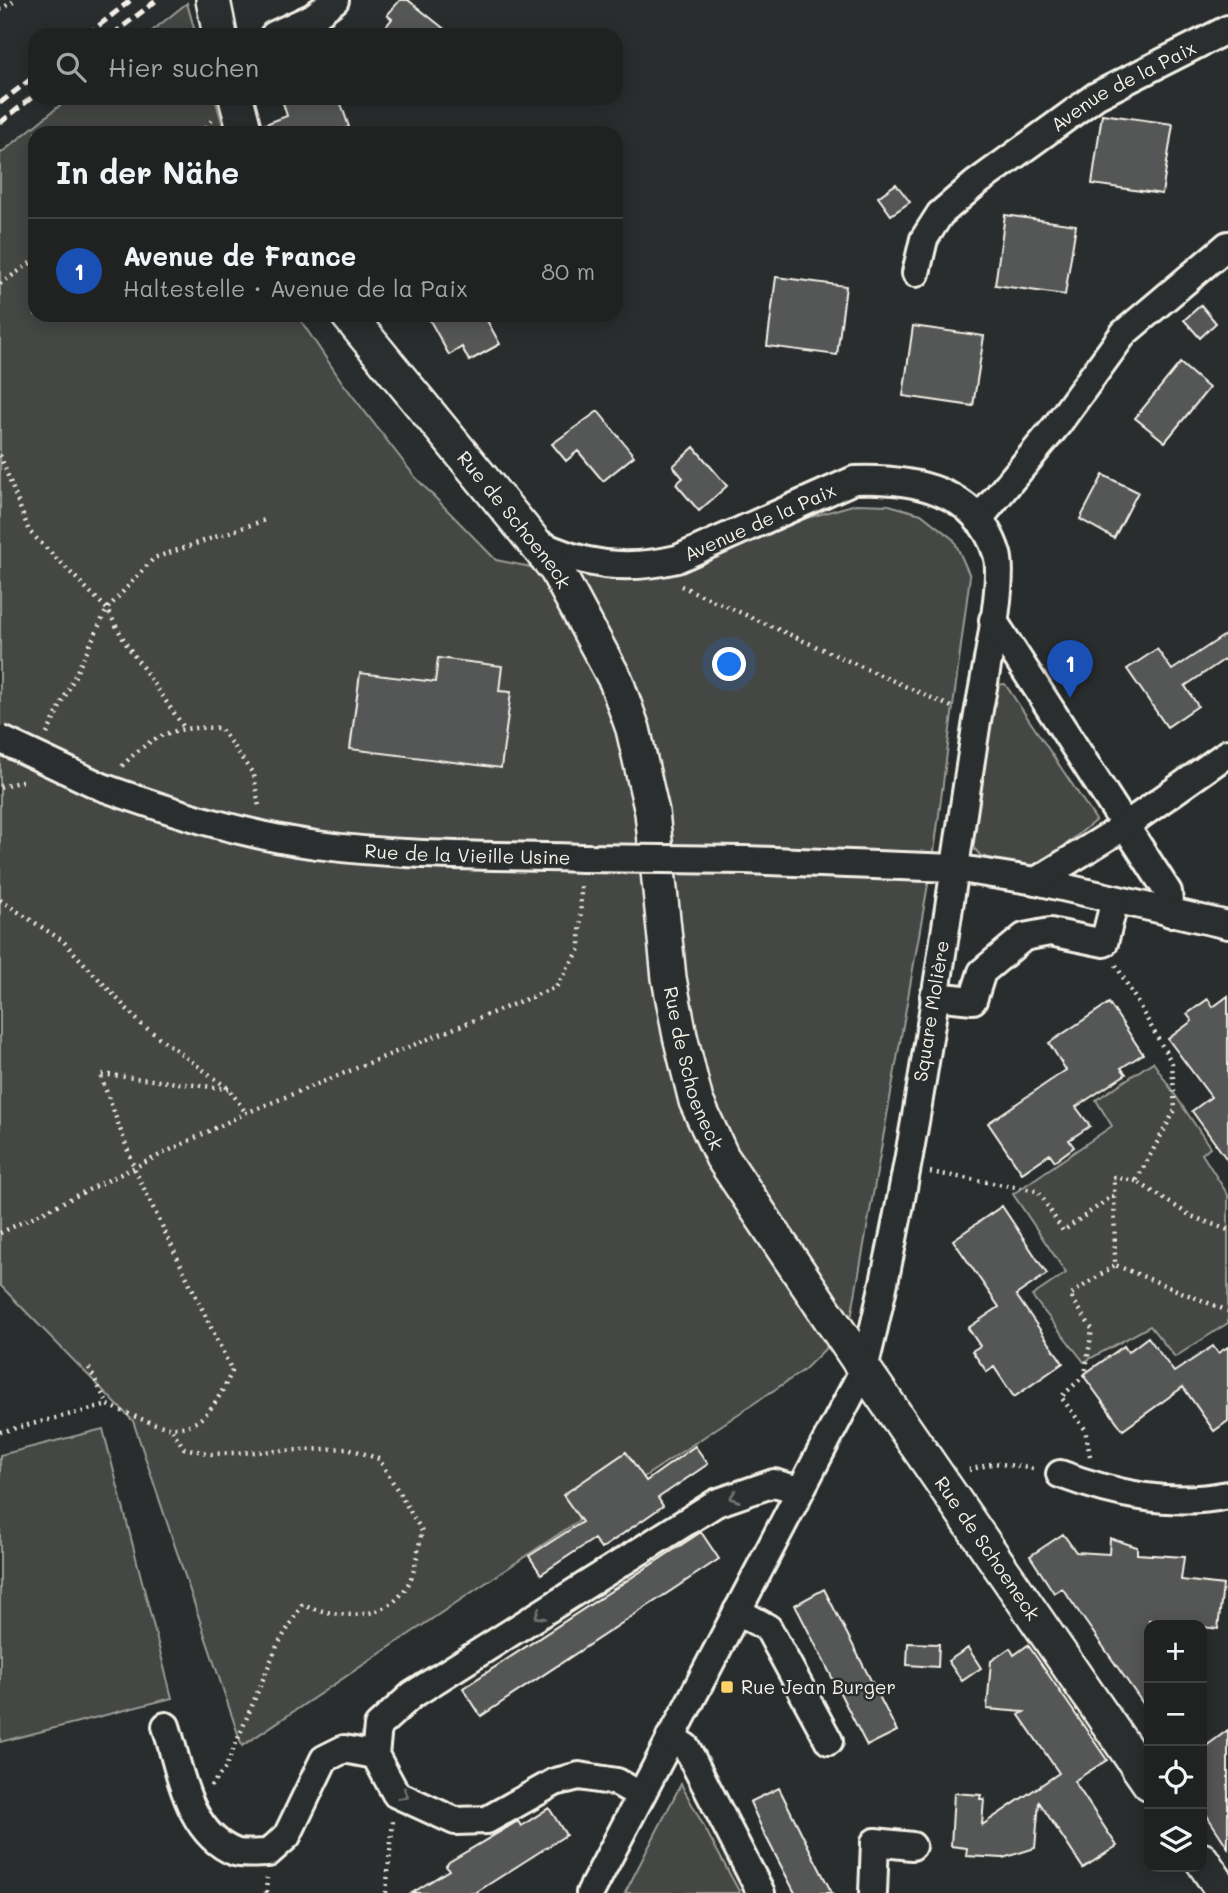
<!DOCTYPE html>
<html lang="de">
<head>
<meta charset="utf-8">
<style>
	:root { --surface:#202222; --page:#2d2f2f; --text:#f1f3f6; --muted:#a2a4a5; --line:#3d3f40; --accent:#0b8043 }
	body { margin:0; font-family:Mali,sans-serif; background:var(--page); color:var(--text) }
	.controls { position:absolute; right:21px; bottom:21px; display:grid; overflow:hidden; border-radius:14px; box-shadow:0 4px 18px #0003 }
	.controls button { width:63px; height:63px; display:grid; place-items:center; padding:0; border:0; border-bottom:2px solid var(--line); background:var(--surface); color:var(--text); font:35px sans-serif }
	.you { position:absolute; left:730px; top:665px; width:24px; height:24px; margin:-18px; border:5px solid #fff; border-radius:50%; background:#1a73e8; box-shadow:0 0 0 10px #1a73e833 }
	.badge { display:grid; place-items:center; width:46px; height:46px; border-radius:50%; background:var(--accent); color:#fff; font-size:23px; font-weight:700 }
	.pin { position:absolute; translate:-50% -58px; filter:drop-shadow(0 2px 4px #0008) }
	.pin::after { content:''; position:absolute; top:37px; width:24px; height:21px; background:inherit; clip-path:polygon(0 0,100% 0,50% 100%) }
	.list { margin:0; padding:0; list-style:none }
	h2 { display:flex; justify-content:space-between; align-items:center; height:91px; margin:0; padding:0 28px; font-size:30px }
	h2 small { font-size:23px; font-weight:400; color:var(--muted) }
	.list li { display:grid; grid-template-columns:46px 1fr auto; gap:21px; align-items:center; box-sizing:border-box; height:105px; padding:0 28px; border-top:2px solid var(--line) }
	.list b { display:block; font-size:26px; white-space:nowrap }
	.list p { margin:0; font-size:23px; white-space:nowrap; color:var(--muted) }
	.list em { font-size:23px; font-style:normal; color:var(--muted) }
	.icon { flex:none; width:38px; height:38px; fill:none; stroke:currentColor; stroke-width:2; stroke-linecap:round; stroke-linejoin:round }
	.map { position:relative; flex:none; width:1228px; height:1893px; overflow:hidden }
	.search { position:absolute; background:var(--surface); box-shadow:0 4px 18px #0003; left:28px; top:28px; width:595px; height:77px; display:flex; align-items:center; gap:18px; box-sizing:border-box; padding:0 24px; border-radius:21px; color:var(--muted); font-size:26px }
	.panel { position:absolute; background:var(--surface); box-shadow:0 4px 18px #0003; left:28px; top:126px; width:595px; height:196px; border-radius:21px }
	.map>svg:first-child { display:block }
	.green { fill:#444645; stroke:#9c9c96; stroke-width:2 }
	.building { fill:#555756; stroke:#f4f1e8; stroke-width:2 }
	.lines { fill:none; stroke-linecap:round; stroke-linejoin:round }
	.minor-casing { stroke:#f4f1e8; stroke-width:32 }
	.major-casing { stroke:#f4f1e8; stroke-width:38 }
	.path { stroke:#f4f1e8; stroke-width:4.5; stroke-dasharray:2 5; stroke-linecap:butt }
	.minor { stroke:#2a2d2e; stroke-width:26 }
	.major { stroke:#2a2d2e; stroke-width:33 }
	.rail { stroke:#f4f1e8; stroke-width:5; stroke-dasharray:10 5; stroke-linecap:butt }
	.minor-bridge-casing { stroke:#f4f1e8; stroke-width:32; stroke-linecap:butt }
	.minor-bridge { stroke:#2a2d2e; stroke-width:26 }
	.oneway { stroke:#71726f }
	.poi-dot { fill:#ffd166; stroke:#2a2d2e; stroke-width:2.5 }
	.labels { text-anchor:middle; stroke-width:5; stroke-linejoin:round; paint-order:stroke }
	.street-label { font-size:19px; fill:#f4f1e8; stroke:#2a2d2e }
	.poi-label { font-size:19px; fill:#f4f1e8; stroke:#2a2d2e; text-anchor:start }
</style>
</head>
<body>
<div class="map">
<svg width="1228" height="1893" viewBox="0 0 1228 1893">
	<rect width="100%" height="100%" fill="#2a2d2e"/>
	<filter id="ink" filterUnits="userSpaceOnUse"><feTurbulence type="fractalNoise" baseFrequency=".0143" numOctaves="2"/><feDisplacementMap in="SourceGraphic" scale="14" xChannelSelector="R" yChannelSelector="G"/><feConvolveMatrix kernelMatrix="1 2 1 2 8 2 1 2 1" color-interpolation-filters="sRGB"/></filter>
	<g filter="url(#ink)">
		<path class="green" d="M 187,3 L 196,35 L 147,35 Z
			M 69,98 L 215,98 L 225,133 L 35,133 L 35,315 L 297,315 L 342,382 L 416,478 L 496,560 L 555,572 L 679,570 L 807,518 L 856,504 L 889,505 L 921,514 L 954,540 L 970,576 L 935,845 L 850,1324 L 804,1370 L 242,1746 L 133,1421 L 0,1285 L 0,154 Z
			M 1005,684 L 1096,820 L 1036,869 L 981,856 L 972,846 L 996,685 Z
			M 1153,1062 L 1210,1147 L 1202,1154 L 1228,1195 L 1228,1323 L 1175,1357 L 1150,1326 L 1084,1362 L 1032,1296 L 1066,1273 L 1013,1194 L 1112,1126 L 1096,1100 Z
			M 103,1429 L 172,1698 L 0,1742 L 0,1455 Z
			M 681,1784 L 740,1893 L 625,1893 Z"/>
		<path class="building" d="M 400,0 L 408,0 L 452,35 L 379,35 L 392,19 L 387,15 Z
			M 298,98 L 339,98 L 349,127 L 333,133 L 264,133 L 263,125 L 287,116 L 283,103 Z
			M 1102,114 L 1173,124 L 1162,194 L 1092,184 Z
			M 896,184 L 910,202 L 891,215 L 878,197 Z
			M 1005,215 L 1076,225 L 1065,295 L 995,285 Z
			M 776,277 L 846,286 L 837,355 L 767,346 Z
			M 1201,305 L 1216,323 L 1200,338 L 1184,320 Z
			M 427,315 L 484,315 L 500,344 L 469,361 L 462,347 L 449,355 Z
			M 913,326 L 984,336 L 973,406 L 903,396 Z
			M 1180,363 L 1209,388 L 1165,442 L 1135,418 Z
			M 598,411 L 634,456 L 603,481 L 578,451 L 566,461 L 552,444 Z
			M 694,447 L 727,486 L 699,511 L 676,484 L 683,478 L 673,466 Z
			M 1103,475 L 1138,492 L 1114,538 L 1080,519 Z
			M 1228,633 L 1228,657 L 1185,686 L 1198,706 L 1167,727 L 1127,669 L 1157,649 L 1172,670 Z
			M 438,658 L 502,666 L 499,691 L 511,692 L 501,768 L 350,749 L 360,673 L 435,682 Z
			M 1228,996 L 1228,1161 L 1192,1111 L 1211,1097 L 1168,1039 L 1192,1021 L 1187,1014 L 1208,999 L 1213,1007 Z
			M 1109,1003 L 1143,1054 L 1121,1068 L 1126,1074 L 1076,1107 L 1090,1126 L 1069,1140 L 1074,1147 L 1055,1161 L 1050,1154 L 1022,1173 L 988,1123 L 1066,1070 L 1049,1043 Z
			M 1002,1206 L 1047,1274 L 1016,1295 L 1063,1363 L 1014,1397 L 994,1367 L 987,1372 L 972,1351 L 980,1346 L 968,1328 L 999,1307 L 953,1240 Z
			M 1148,1337 L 1174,1372 L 1213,1346 L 1218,1353 L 1228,1347 L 1228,1421 L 1214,1431 L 1183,1387 L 1123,1430 L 1083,1375 L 1124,1346 L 1128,1352 Z
			M 695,1446 L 708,1464 L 658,1498 L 663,1506 L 601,1549 L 594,1539 L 541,1574 L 529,1556 L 582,1522 L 563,1495 L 626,1452 L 646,1481 Z
			M 701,1532 L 719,1559 L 481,1716 L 463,1688 Z
			M 1063,1534 L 1076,1552 L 1109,1554 L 1110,1538 L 1137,1547 L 1137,1554 L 1184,1557 L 1181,1580 L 1223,1585 L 1218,1629 L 1149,1620 L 1149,1712 L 1062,1588 L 1054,1593 L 1030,1556 Z
			M 824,1589 L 897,1731 L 867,1746 L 795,1605 Z
			M 908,1643 L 939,1644 L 938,1667 L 907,1665 Z
			M 1028,1645 L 1107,1760 L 1074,1781 L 1117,1846 L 1083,1868 L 1039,1802 L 1035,1848 L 1003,1858 L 966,1856 L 967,1848 L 951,1846 L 954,1793 L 981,1795 L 980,1799 L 984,1799 L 982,1825 L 1059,1773 L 1019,1715 L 1024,1712 L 987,1709 L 991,1661 L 1010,1648 L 1014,1655 Z
			M 968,1648 L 981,1668 L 962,1681 L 948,1661 Z
			M 1228,1730 L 1228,1848 L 1202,1808 L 1202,1749 Z
			M 779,1788 L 814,1858 L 832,1893 L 795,1893 L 763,1831 L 750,1802 Z
			M 549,1808 L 566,1835 L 475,1893 L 412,1893 L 449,1870 L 446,1866 L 449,1862 L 518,1821 L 521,1826 Z"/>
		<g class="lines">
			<defs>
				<g id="minor">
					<path d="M 274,35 L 313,17 L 335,0"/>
					<path id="s1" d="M 916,273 L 924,239 L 940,214 L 975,184 L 1096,96 L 1228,29"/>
					<path d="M 978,520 L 1057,425 L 1124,333 L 1228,245"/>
					<path id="s2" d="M 536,542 C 583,566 626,571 677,559 L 854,480 C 912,478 977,489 997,554 C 1006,582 981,693 976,727 C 943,941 916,1159 864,1369 L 590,1893"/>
					<path d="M 993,620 L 1168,892 L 1170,913"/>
					<path id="s3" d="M 102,787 C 172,812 243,835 317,845 C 405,857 493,855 582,858"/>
					<path d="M 744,860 L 954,868 L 1036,881 L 1228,925"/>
					<path d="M 1036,881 L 1125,826 L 1228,753"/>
					<path d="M 934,996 L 973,1000 L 982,972 L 1024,937 L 1050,932 L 1104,943 L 1115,900"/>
					<path d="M 1060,1474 C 1114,1494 1171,1507 1228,1495"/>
					<path d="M 737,1611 L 768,1628 L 829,1741"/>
					<path d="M 166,1726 C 180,1769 187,1833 235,1852 C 244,1855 259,1853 268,1853 L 287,1836 L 324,1759 L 344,1749 L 375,1755"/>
					<path d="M 670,1737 L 686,1747 L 761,1893"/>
					<path d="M 640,1795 L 617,1782 L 579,1776 L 555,1782 L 487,1820 L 455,1821 L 396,1794 L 375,1755 L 378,1726 L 412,1695 L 716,1503 L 774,1483 L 799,1490"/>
					<path d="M 873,1893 L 875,1842 L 912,1846"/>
				</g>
				<g id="major">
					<path d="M 213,0 L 220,35"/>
					<path d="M 236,98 L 245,133"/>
					<path id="s4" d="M 348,315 L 556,569 L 616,681 L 633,729 L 652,812 L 669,978 L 680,1036 L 696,1101 L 722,1157 L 864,1369 L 1149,1783"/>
					<path d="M 1202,1860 L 1224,1893"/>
				</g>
			</defs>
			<use href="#minor" class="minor-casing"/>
			<use href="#major" class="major-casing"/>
			<path class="path" d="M 0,10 L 15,0
				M 202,133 L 212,120
				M 0,284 L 35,260
				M 0,455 L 29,531 L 107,609 L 125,642 L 183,726
				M 681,586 L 954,708
				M 47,734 L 107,609 L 154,558 L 265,520
				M 122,766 C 154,733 175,726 220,728 L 254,775 L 259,807
				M 0,787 L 26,780
				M 0,900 L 63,941 L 141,1024 L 229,1089 L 246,1113
				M 1116,965 L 1172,1063 L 1175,1110 L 1136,1181 L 1191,1216 L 1228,1230
				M 930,1172 L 1038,1191 L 1063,1231 L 1114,1195
				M 1136,1181 L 1114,1177 L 1115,1265 L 1228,1311
				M 0,1233 L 246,1113 L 556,987 L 580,949 L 581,882
				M 89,1368 L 108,1405 C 173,1433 198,1447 232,1371 L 135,1170 L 100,1074 L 229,1089
				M 172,1430 L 184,1448 L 211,1454 L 348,1448 L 379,1459 L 422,1531 C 418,1548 416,1573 406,1588 C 382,1624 337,1617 302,1605 L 277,1646 L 226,1767 L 210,1787
				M 0,1432 L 108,1405
				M 1090,1456 L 1085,1429 L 1061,1397 L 1085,1375 L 1092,1329 L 1070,1295 L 1115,1265
				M 969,1470 L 995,1463 L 1035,1469
				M 266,1893 L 267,1878
				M 386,1893 L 393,1821"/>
			<use href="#minor" class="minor"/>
			<use href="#major" class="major"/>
			<path class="rail" d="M 87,35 L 131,0
				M 112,35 L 157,0
				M 0,103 L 35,76
				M 0,123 L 35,95"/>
			<defs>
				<path id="minor-bridge" d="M 0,739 L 102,787
					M 582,858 L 744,860"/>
			</defs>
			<use href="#minor-bridge" class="minor-bridge-casing"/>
			<use href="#minor-bridge" class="minor-bridge"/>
		</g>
		<defs><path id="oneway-chevron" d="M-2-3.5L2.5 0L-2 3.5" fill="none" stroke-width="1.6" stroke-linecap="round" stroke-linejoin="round" transform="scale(1.75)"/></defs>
		<g class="oneway">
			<use href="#oneway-chevron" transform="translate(734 1497) rotate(161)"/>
			<use href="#oneway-chevron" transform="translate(539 1615) rotate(148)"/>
			<use href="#oneway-chevron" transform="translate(404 1795) rotate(32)"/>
		</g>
	</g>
	<rect class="poi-dot" x="720" y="1680" width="14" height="14" rx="3.5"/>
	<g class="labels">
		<g class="street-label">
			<text dy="7" stroke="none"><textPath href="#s1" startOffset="289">Avenue de la Paix</textPath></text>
			<text dy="7" stroke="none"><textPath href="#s4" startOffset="264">Rue de Schoeneck</textPath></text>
			<text dy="7" stroke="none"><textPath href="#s2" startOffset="236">Avenue de la Paix</textPath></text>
			<text dy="7" stroke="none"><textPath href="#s3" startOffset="374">Rue de la Vieille Usine</textPath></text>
			<text transform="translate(931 1011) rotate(-81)" y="7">Square Molière</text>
			<text dy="7" stroke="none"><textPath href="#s4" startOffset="852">Rue de Schoeneck</textPath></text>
			<text dy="7" stroke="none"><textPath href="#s4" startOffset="1419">Rue de Schoeneck</textPath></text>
		</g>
		<g class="poi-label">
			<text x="741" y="1694">Rue Jean Burger</text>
		</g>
	</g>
</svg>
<div class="controls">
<button>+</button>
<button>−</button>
<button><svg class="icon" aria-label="locate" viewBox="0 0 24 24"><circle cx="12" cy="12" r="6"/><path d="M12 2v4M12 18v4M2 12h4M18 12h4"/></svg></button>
<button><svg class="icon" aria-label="layers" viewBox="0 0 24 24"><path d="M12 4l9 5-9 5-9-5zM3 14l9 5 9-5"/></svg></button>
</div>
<div class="you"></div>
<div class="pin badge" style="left:1070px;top:698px;background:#1a4fb4">1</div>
<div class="search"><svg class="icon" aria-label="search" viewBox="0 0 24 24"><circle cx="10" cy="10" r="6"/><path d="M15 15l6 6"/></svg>Hier suchen</div>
<section class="panel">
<h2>In der Nähe<small></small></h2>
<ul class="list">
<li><span class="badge" style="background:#1a4fb4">1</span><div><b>Avenue de France</b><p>Haltestelle · Avenue de la Paix</p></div><em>80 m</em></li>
</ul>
</section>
</div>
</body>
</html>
